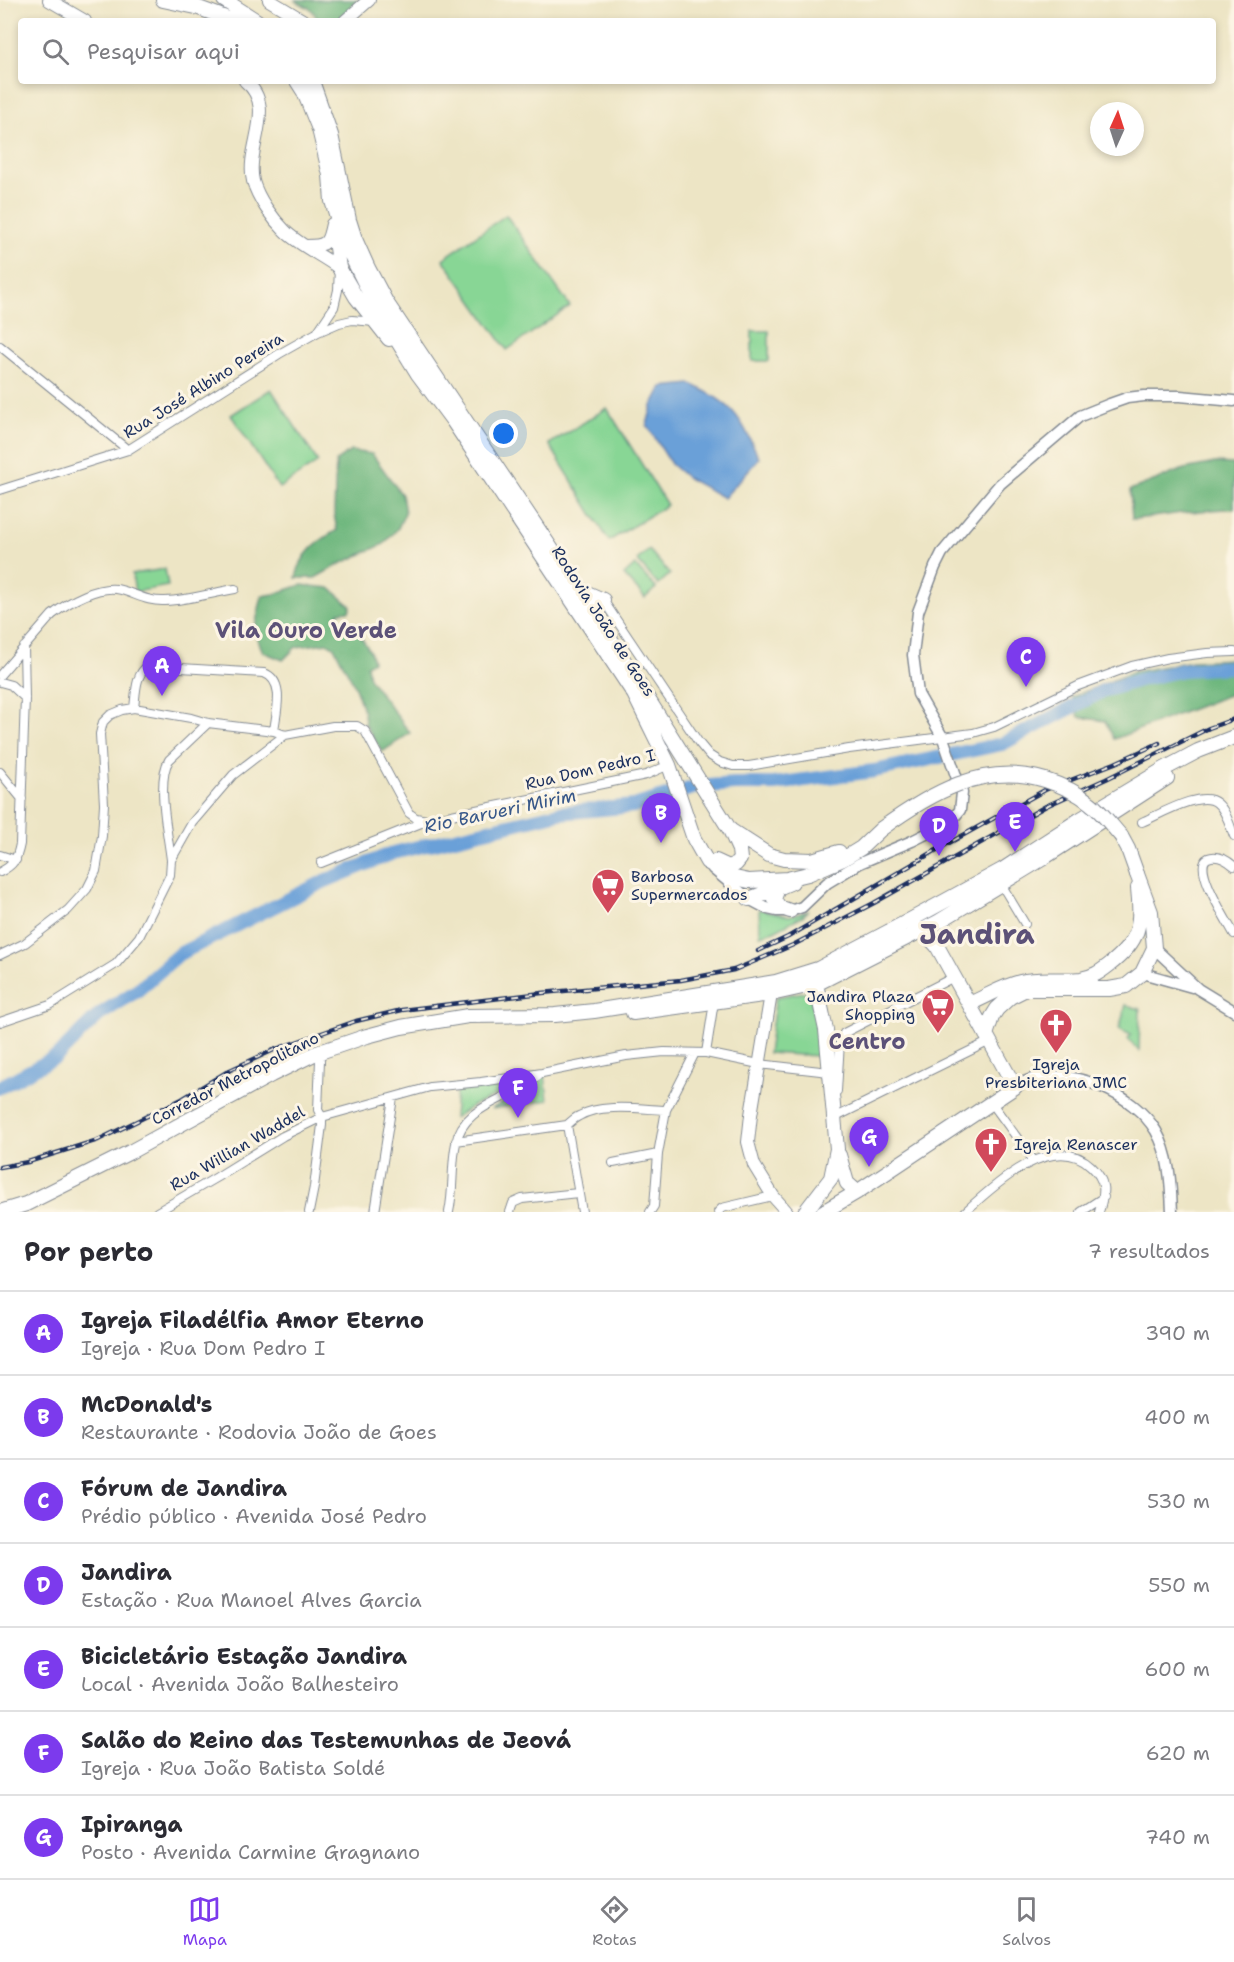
<!DOCTYPE html>
<html lang="pt">
<head>
<meta charset="utf-8">
<style>
	:root { --surface:#fff; --page:#f7f7f7; --text:#2b2b33; --muted:#7c7c81; --line:#e1e1e2; --accent:#7c3aed }
	body { margin:0; font-family:"Shantell Sans",sans-serif; background:var(--page); color:var(--text) }
	.compass { position:absolute; left:1090px; top:102px; width:54px; height:54px; border-radius:50%; background:var(--surface); box-shadow:0 3px 9px #0003; rotate:3deg }
	.you { position:absolute; left:504px; top:434px; width:21px; height:21px; margin:-15px; border:4px solid #fff; border-radius:50%; background:#1a73e8; box-shadow:0 0 0 9px #1a73e833 }
	.badge { display:grid; place-items:center; width:39px; height:39px; border-radius:50%; background:var(--accent); color:#fff; font-size:20px; font-weight:700 }
	.pin { position:absolute; translate:-50% -50px; filter:drop-shadow(0 2px 3px #0008) }
	.pin::after { content:''; position:absolute; top:32px; width:21px; height:18px; background:inherit; clip-path:polygon(0 0,100% 0,50% 100%) }
	.list { margin:0; padding:0; list-style:none }
	h2 { display:flex; justify-content:space-between; align-items:center; height:78px; margin:0; padding:0 24px; font-size:26px }
	h2 small { font-size:20px; font-weight:400; color:var(--muted) }
	.list li { display:grid; grid-template-columns:39px 1fr auto; gap:18px; align-items:center; box-sizing:border-box; height:84px; padding:0 24px; border-top:2px solid var(--line) }
	.list b { display:block; font-size:22px; white-space:nowrap }
	.list p { margin:0; font-size:20px; white-space:nowrap; color:var(--muted) }
	.list em { font-size:20px; font-style:normal; color:var(--muted) }
	.icon { flex:none; width:33px; height:33px; fill:none; stroke:currentColor; stroke-width:2; stroke-linecap:round; stroke-linejoin:round }
	.map { position:relative; flex:none; width:1234px; height:1212px; overflow:hidden }
	.search { position:absolute; background:var(--surface); box-shadow:0 3px 9px #0003; left:18px; right:18px; top:18px; height:66px; display:flex; align-items:center; gap:15px; box-sizing:border-box; padding:0 21px; border-radius:6px; color:var(--muted); font-size:22px }
	.sheet { height:666px; background:var(--surface) }
	nav { display:flex; justify-content:space-around; align-items:center; box-sizing:border-box; height:84px; border-top:2px solid var(--line); background:var(--surface); font-size:16px; color:var(--muted) }
	nav a { display:grid; justify-items:center; gap:3px }
	nav .on { color:var(--accent) }
	.map>svg:first-child { display:block }
	.green { fill:#88d695; stroke:#52827a; stroke-width:1.5 }
	.forest { fill:#6eb77e; stroke:#44736e; stroke-width:1.5 }
	.water { fill:#6ba0d8; stroke:#43689b; stroke-width:1.5 }
	.lines { fill:none; stroke-linecap:round; stroke-linejoin:round }
	.river { stroke:#6ba0d8; stroke-width:14 }
	.minor-casing { stroke:#848a92; stroke-width:10 }
	.tertiary-casing { stroke:#848a92; stroke-width:13 }
	.secondary-casing { stroke:#848a92; stroke-width:14 }
	.primary-casing { stroke:#848a92; stroke-width:16 }
	.trunk-casing { stroke:#848a92; stroke-width:16 }
	.minor { stroke:#fff; stroke-width:8 }
	.tertiary { stroke:#fff; stroke-width:10 }
	.secondary { stroke:#fff; stroke-width:12 }
	.primary { stroke:#fff; stroke-width:14 }
	.trunk { stroke:#fff; stroke-width:14 }
	.rail-casing { stroke:#1b2f5e; stroke-width:4.5 }
	.rail { stroke:#fcf5e5; stroke-width:2; stroke-dasharray:7; stroke-linecap:butt }
	.trunk-bridge-casing { stroke:#848a92; stroke-width:16; stroke-linecap:butt }
	.trunk-bridge { stroke:#fff; stroke-width:14 }
	.labels { text-anchor:middle; stroke-width:6; stroke-linejoin:round; paint-order:stroke }
	.street-label { font-size:16px; fill:#1b2f5e; stroke:#fcf5e5 }
	.poi-label { font-size:16px; fill:#1b2f5e; stroke:#fcf5e5; text-anchor:start }
	.water-label { font-size:18px; font-style:italic; fill:#375789; stroke:#fcf5e5 }
	.district-label { font-size:22px; font-weight:bold; fill:#5c5178; stroke:#fcf5e5 }
	.town-label { font-size:28px; font-weight:bold; fill:#5c5178; stroke:#fcf5e5 }
</style>
</head>
<body>
<div class="map">
<svg width="1234" height="1212" viewBox="0 0 1234 1212">
	<rect width="100%" height="100%" fill="#fcf5e5"/>
	<filter id="ink" filterUnits="userSpaceOnUse"><feTurbulence type="fractalNoise" baseFrequency=".0167" numOctaves="2"/><feDisplacementMap in="SourceGraphic" scale="12" xChannelSelector="R" yChannelSelector="G"/><feConvolveMatrix kernelMatrix="1 2 1 2 8 2 1 2 1" color-interpolation-filters="sRGB"/></filter>
	<filter id="wash" filterUnits="userSpaceOnUse"><feTurbulence type="fractalNoise" baseFrequency=".008" numOctaves="4" result="noise"/><feDisplacementMap in="SourceGraphic" scale="24" xChannelSelector="R" yChannelSelector="G"/><feGaussianBlur stdDeviation="1.35" result="paint"/><feColorMatrix in="noise" values="0 0 0 0 0 0 0 0 0 0 0 0 0 0 0 0 0 1.4 0 .05"/><feComposite in="paint" operator="in"/></filter>
	<g filter="url(#wash)">
		<rect width="100%" height="100%" fill="#ede5c5"/>
		<path class="green" d="M 506,215 L 570,306 L 507,350 L 443,259 Z
			M 752,331 L 769,331 L 769,361 L 752,361 Z
			M 271,389 L 318,462 L 279,488 L 231,415 Z
			M 607,408 L 667,505 L 609,541 L 549,444 Z
			M 649,550 L 670,574 L 658,585 L 637,560 Z
			M 635,565 L 656,588 L 645,598 L 624,575 Z
			M 165,569 L 168,586 L 135,592 L 132,574 Z
			M 759,909 L 789,916 L 807,911 L 804,915 L 774,931 L 760,935 Z
			M 810,991 L 818,1026 L 818,1056 L 768,1053 L 776,997 Z
			M 1126,1005 L 1140,1009 L 1139,1051 L 1128,1039 L 1131,1035 L 1119,1029 Z
			M 545,1075 L 548,1100 L 491,1109 L 520,1094 Z
			M 521,1080 L 523,1082 L 522,1085 L 474,1105 L 454,1118 L 456,1092 Z"/>
		<path class="forest" d="M 294,0 L 358,0 L 337,21 L 319,21 L 311,9 Z
			M 351,451 L 372,454 L 402,495 L 405,513 L 398,528 L 384,544 L 340,564 L 315,578 L 296,578 C 301,552 317,542 337,530 L 334,514 L 336,461 Z
			M 1215,463 L 1234,464 L 1234,509 C 1200,509 1166,516 1132,519 L 1130,490 L 1184,469 Z
			M 301,585 L 330,588 L 351,606 L 349,611 L 339,612 L 336,621 L 344,630 L 353,625 L 370,651 L 373,661 L 367,665 L 369,678 L 410,733 L 382,752 L 365,724 L 364,713 L 354,684 L 334,647 L 327,643 L 296,647 L 283,660 L 263,652 L 254,631 L 262,596 L 274,594 Z
			M 1234,659 L 1234,693 L 1114,739 L 1105,721 L 1079,717 L 1072,697 L 1133,672 L 1193,661 Z"/>
		<path class="water" d="M 691,384 C 735,405 739,415 759,458 L 724,498 L 687,478 L 671,464 L 647,425 L 652,406 L 662,387 Z"/>
		<g class="lines">
			<path class="river" d="M 0,1087 L 56,1057 L 99,1015 L 138,990 L 179,954 L 325,881 L 393,853 L 559,813 L 634,806 L 696,787 L 734,784 L 774,784 L 874,771 L 1002,744 L 1103,691 L 1139,680 L 1183,670 L 1234,667"/>
		</g>
	</g>
	<g filter="url(#ink)">
		<g class="lines">
			<defs>
				<path id="minor" d="M 318,331 L 334,307 L 338,290 L 339,269
					M 0,346 L 128,450
					M 0,490 L 128,450 L 279,354 L 318,332 L 339,323 L 352,320 L 375,322
					M 603,600 L 699,743 L 709,755 L 720,762 L 733,766 L 749,766 L 849,749 L 973,733 L 994,727 L 1078,686 L 1132,666 L 1168,658 L 1207,653 L 1234,652
					M 0,675 L 52,615 C 68,602 100,584 121,590 C 136,594 148,602 165,601 C 188,600 212,593 235,589
					M 0,682 L 11,685 L 25,698
					M 134,708 C 136,694 135,674 148,666 L 264,673 C 286,681 276,712 274,731
					M 0,772 L 22,799
					M 1142,822 C 1159,815 1202,789 1217,803 C 1226,810 1230,826 1234,836
					M 0,855 L 16,860
					M 171,860 C 168,834 156,781 169,760 L 208,723
					M 321,863 L 426,821
					M 1234,866 C 1227,860 1218,854 1208,858 C 1191,866 1228,922 1234,934
					M 0,872 C 14,865 17,859 20,844 L 25,698 L 24,647
					M 1001,884 L 1025,924
					M 0,955 L 25,943 L 68,910 L 87,889 L 96,871 L 102,836 L 104,804 L 100,734 L 103,722 L 110,715 L 122,710 L 134,708 L 191,718 L 208,723 L 274,731 L 285,735 L 333,726 L 357,726 L 365,731 L 409,813 L 416,818 L 427,820 L 646,775 L 669,765
					M 0,1022 L 50,1005 L 116,964 L 139,937 L 170,875 L 171,860 L 192,823 L 233,775 L 285,735
					M 706,1053 L 713,1008
					M 837,1091 L 840,1042 L 844,1033 L 954,977
					M 991,1102 L 1034,1161
					M 834,1118 L 990,1041
					M 567,1125 C 571,1122 574,1118 579,1116 C 600,1103 642,1109 666,1110
					M 456,1141 L 567,1125 L 582,1212
					M 613,1163 L 658,1154
					M 157,1212 L 217,1177 L 283,1136 L 322,1117 L 430,1087 L 481,1082 L 542,1073 L 626,1056 L 664,1052 L 706,1053 L 759,1064 L 829,1072
					M 309,1212 L 314,1187 L 322,1125 L 322,1117 L 318,1110 L 320,1060
					M 375,1212 L 393,1098
					M 449,1212 C 454,1189 451,1166 456,1143 C 462,1111 495,1103 520,1088 C 527,1085 533,1080 539,1075
					M 510,1212 L 513,1203 L 522,1199 L 578,1193
					M 650,1212 L 654,1206 L 658,1154 L 666,1110 L 695,1053
					M 718,1212 L 722,1208 L 773,1196
					M 965,1212 C 993,1186 1053,1130 1091,1166 C 1107,1181 1105,1193 1099,1212
					M 1081,1212 L 1104,1197"/>
				<path id="tertiary" d="M 713,869 L 749,899 L 768,909 L 777,911 L 790,911 L 802,907 L 827,883 L 860,863 L 912,841 L 942,826 L 956,815 L 960,810 L 962,793 L 943,738 L 918,694 L 913,655 L 918,612 L 935,567 L 942,553 L 1000,484 L 1080,416 L 1110,404 L 1127,398 L 1144,396 L 1180,396 L 1234,401
					M 1154,948 L 1198,989 L 1234,1011
					M 1142,973 L 1192,987
					M 1015,1087 C 1021,1084 1026,1081 1032,1079 C 1074,1067 1135,1095 1156,1131 C 1170,1155 1171,1186 1172,1212"/>
				<path id="secondary" d="M 49,0 L 85,21
					M 269,0 L 304,21
					M 345,21 L 369,0
					M 245,81 C 278,107 245,147 253,181 C 258,199 273,219 285,231 C 299,245 323,256 339,268
					M 307,246 C 327,246 328,243 332,224
					M 771,994 L 751,1115 L 748,1142 L 754,1165 L 773,1196 L 787,1212"/>
				<path id="primary" d="M 969,1004 C 986,997 1003,986 1020,982 C 1040,977 1061,981 1081,979 C 1093,977 1100,972 1109,965 C 1140,941 1142,925 1138,888
					M 633,1013 L 771,994 L 816,984 L 938,922 L 1042,859 L 1167,778
					M 986,1035 L 992,1017 L 997,1009 L 1010,997 L 1026,989 L 1109,989 L 1126,986 L 1142,973 L 1154,948 L 1151,912 L 1137,874
					M 839,1155 L 847,1183 L 857,1192
					M 0,1212 L 26,1204 L 130,1152 L 271,1075 L 314,1054 L 367,1036 L 401,1027 L 468,1016 L 555,1015 L 594,1011 L 776,982 L 818,969 L 901,925 L 1002,870 L 1079,820 L 1164,769 L 1198,751 L 1234,737
					M 805,1212 L 831,1178 L 837,1149 L 826,1030 L 816,984 L 816,976
					M 823,1212 L 857,1192 L 1015,1087 L 937,946 L 923,931 L 915,927"/>
				<path id="trunk" d="M 163,0 L 196,7 L 234,21
					M 224,0 L 257,21
					M 297,81 L 304,92 L 319,129 L 330,175 L 332,201 L 345,243 L 376,306 L 418,374 L 453,421 L 634,694 L 669,765 L 694,839 L 707,862 L 735,878 L 749,881 L 787,879 L 808,874 L 843,859 L 861,848 L 881,829
					M 312,81 L 331,135 L 349,220 L 355,239 L 368,268 L 386,302 L 593,611 L 730,830 L 769,855 L 784,859 L 812,860 L 839,852
					M 333,227 L 339,268 L 356,297 L 389,339
					M 578,589 L 603,600
					M 1121,836 L 1128,849 L 1137,874
					M 716,861 L 729,867 L 736,864 L 740,859 L 739,850 L 730,830
					M 749,899 L 778,888
					M 790,911 L 779,907 L 774,899 L 778,888 L 792,882"/>
			</defs>
			<use href="#minor" class="minor-casing"/>
			<use href="#tertiary" class="tertiary-casing"/>
			<use href="#secondary" class="secondary-casing"/>
			<use href="#primary" class="primary-casing"/>
			<use href="#trunk" class="trunk-casing"/>
			<use href="#minor" class="minor"/>
			<use href="#tertiary" class="tertiary"/>
			<use href="#secondary" class="secondary"/>
			<use href="#primary" class="primary"/>
			<use href="#trunk" class="trunk"/>
			<defs>
				<path id="rail" d="M 758,951 L 788,937 L 940,848 L 1045,790 L 1115,763 L 1159,743
					M 0,1167 L 28,1162 L 98,1140 L 182,1099 L 230,1070 L 276,1049 L 356,1021 L 402,1010 L 542,993 L 681,980 L 734,970 L 793,945 L 874,903 L 1046,806 L 1106,779 L 1209,728 L 1234,719"/>
			</defs>
			<use href="#rail" class="rail-casing"/>
			<use href="#rail" class="rail"/>
			<defs>
				<path id="trunk-bridge" d="M 881,829 C 929,794 984,761 1045,780 C 1061,785 1077,792 1090,803 C 1102,812 1111,825 1121,836"/>
			</defs>
			<use href="#trunk-bridge" class="trunk-bridge-casing"/>
			<use href="#trunk-bridge" class="trunk-bridge"/>
		</g>
	</g>
	<defs>
		<symbol id="supermarket-pin" viewBox="-11 -11 22 30"><path d="M0 17L-7.5 6A9.5 9.5 0 1 1 7.5 6Z" fill="#d1495b" stroke="#fcf5e5"/><path d="M-6-5.5h2.5l.6 2H6L4.5 2H-2.5L-4.4-4H-6ZM-1.5 3.2a1.3 1.3 0 1 0 .1 0ZM3 3.2a1.3 1.3 0 1 0 .1 0Z" fill="#fff"/></symbol>
		<symbol id="church-pin" viewBox="-11 -11 22 30"><path d="M0 17L-7.5 6A9.5 9.5 0 1 1 7.5 6Z" fill="#d1495b" stroke="#fcf5e5"/><path d="M-1.2-6h2.4v3.5h3.3v2.4h-3.3V6h-2.4V-.1h-3.3v-2.4h3.3Z" fill="#fff"/></symbol>
	</defs>
	<g fill-rule="evenodd">
		<use href="#supermarket-pin" x="589" y="866" width="38" height="52"/>
		<use href="#supermarket-pin" x="919" y="986" width="38" height="52"/>
		<use href="#church-pin" x="1037" y="1006" width="38" height="52"/>
		<use href="#church-pin" x="972" y="1125" width="38" height="52"/>
	</g>
	<g class="labels">
		<g class="street-label">
			<text transform="translate(203 385) rotate(-32)" y="6">Rua José Albino Pereira</text>
			<text transform="translate(604 621) rotate(57)" y="6">Rodovia João de Goes</text>
			<text transform="translate(590 769) rotate(-13)" y="6">Rua Dom Pedro I</text>
			<text transform="translate(235 1078) rotate(-27)" y="6">Corredor Metropolitano</text>
			<text transform="translate(237 1148) rotate(-30)" y="6">Rua Willian Waddel</text>
		</g>
		<g class="poi-label">
			<text x="631" y="882">Barbosa<tspan x="631" dy="18">Supermercados</tspan></text>
			<text x="915" y="1002" text-anchor="end">Jandira Plaza<tspan x="915" dy="18">Shopping</tspan></text>
			<text x="1056" y="1070" text-anchor="middle">Igreja<tspan x="1056" dy="18">Presbiteriana JMC</tspan></text>
			<text x="1014" y="1150">Igreja Renascer</text>
		</g>
		<g class="water-label">
			<text transform="translate(500 811) rotate(-12)" y="6">Rio Barueri Mirim</text>
		</g>
		<g class="district-label">
			<text x="306" y="638">Vila Ouro Verde</text>
			<text x="867" y="1049">Centro</text>
		</g>
		<g class="town-label">
			<text x="977" y="944">Jandira</text>
		</g>
	</g>
</svg>
<svg class="compass" viewBox="-18 -18 36 36"><path d="M0-13l5 13h-10z" fill="#e53935"/><path d="M0 13l5-13h-10z" fill="#7c7c81"/></svg>
<div class="you"></div>
<div class="pin badge" style="left:162px;top:696px">A</div>
<div class="pin badge" style="left:661px;top:843px">B</div>
<div class="pin badge" style="left:1026px;top:687px">C</div>
<div class="pin badge" style="left:939px;top:856px">D</div>
<div class="pin badge" style="left:1015px;top:852px">E</div>
<div class="pin badge" style="left:518px;top:1118px">F</div>
<div class="pin badge" style="left:869px;top:1167px">G</div>
<div class="search"><svg class="icon" aria-label="search" viewBox="0 0 24 24"><circle cx="10" cy="10" r="6"/><path d="M15 15l6 6"/></svg>Pesquisar aqui</div>
</div>
<section class="sheet">
<h2>Por perto<small>7 resultados</small></h2>
<ul class="list">
<li><span class="badge">A</span><div><b>Igreja Filadélfia Amor Eterno</b><p>Igreja · Rua Dom Pedro I</p></div><em>390 m</em></li>
<li><span class="badge">B</span><div><b>McDonald's</b><p>Restaurante · Rodovia João de Goes</p></div><em>400 m</em></li>
<li><span class="badge">C</span><div><b>Fórum de Jandira</b><p>Prédio público · Avenida José Pedro</p></div><em>530 m</em></li>
<li><span class="badge">D</span><div><b>Jandira</b><p>Estação · Rua Manoel Alves Garcia</p></div><em>550 m</em></li>
<li><span class="badge">E</span><div><b>Bicicletário Estação Jandira</b><p>Local · Avenida João Balhesteiro</p></div><em>600 m</em></li>
<li><span class="badge">F</span><div><b>Salão do Reino das Testemunhas de Jeová</b><p>Igreja · Rua João Batista Soldé</p></div><em>620 m</em></li>
<li><span class="badge">G</span><div><b>Ipiranga</b><p>Posto · Avenida Carmine Gragnano</p></div><em>740 m</em></li>
</ul>
</section>
<nav>
<a class="on"><svg class="icon" aria-label="map" viewBox="0 0 24 24"><path d="M3 6l6-2 6 2 6-2v14l-6 2-6-2-6 2zM9 4v14M15 6v14"/></svg>Mapa</a>
<a><svg class="icon" aria-label="directions" viewBox="0 0 24 24"><path d="M12 3l9 9-9 9-9-9zM9 14v-3h6M13 9l2 2-2 2"/></svg>Rotas</a>
<a><svg class="icon" aria-label="saved" viewBox="0 0 24 24"><path d="M7 4h10v16l-5-4-5 4z"/></svg>Salvos</a>
</nav>
</body>
</html>
